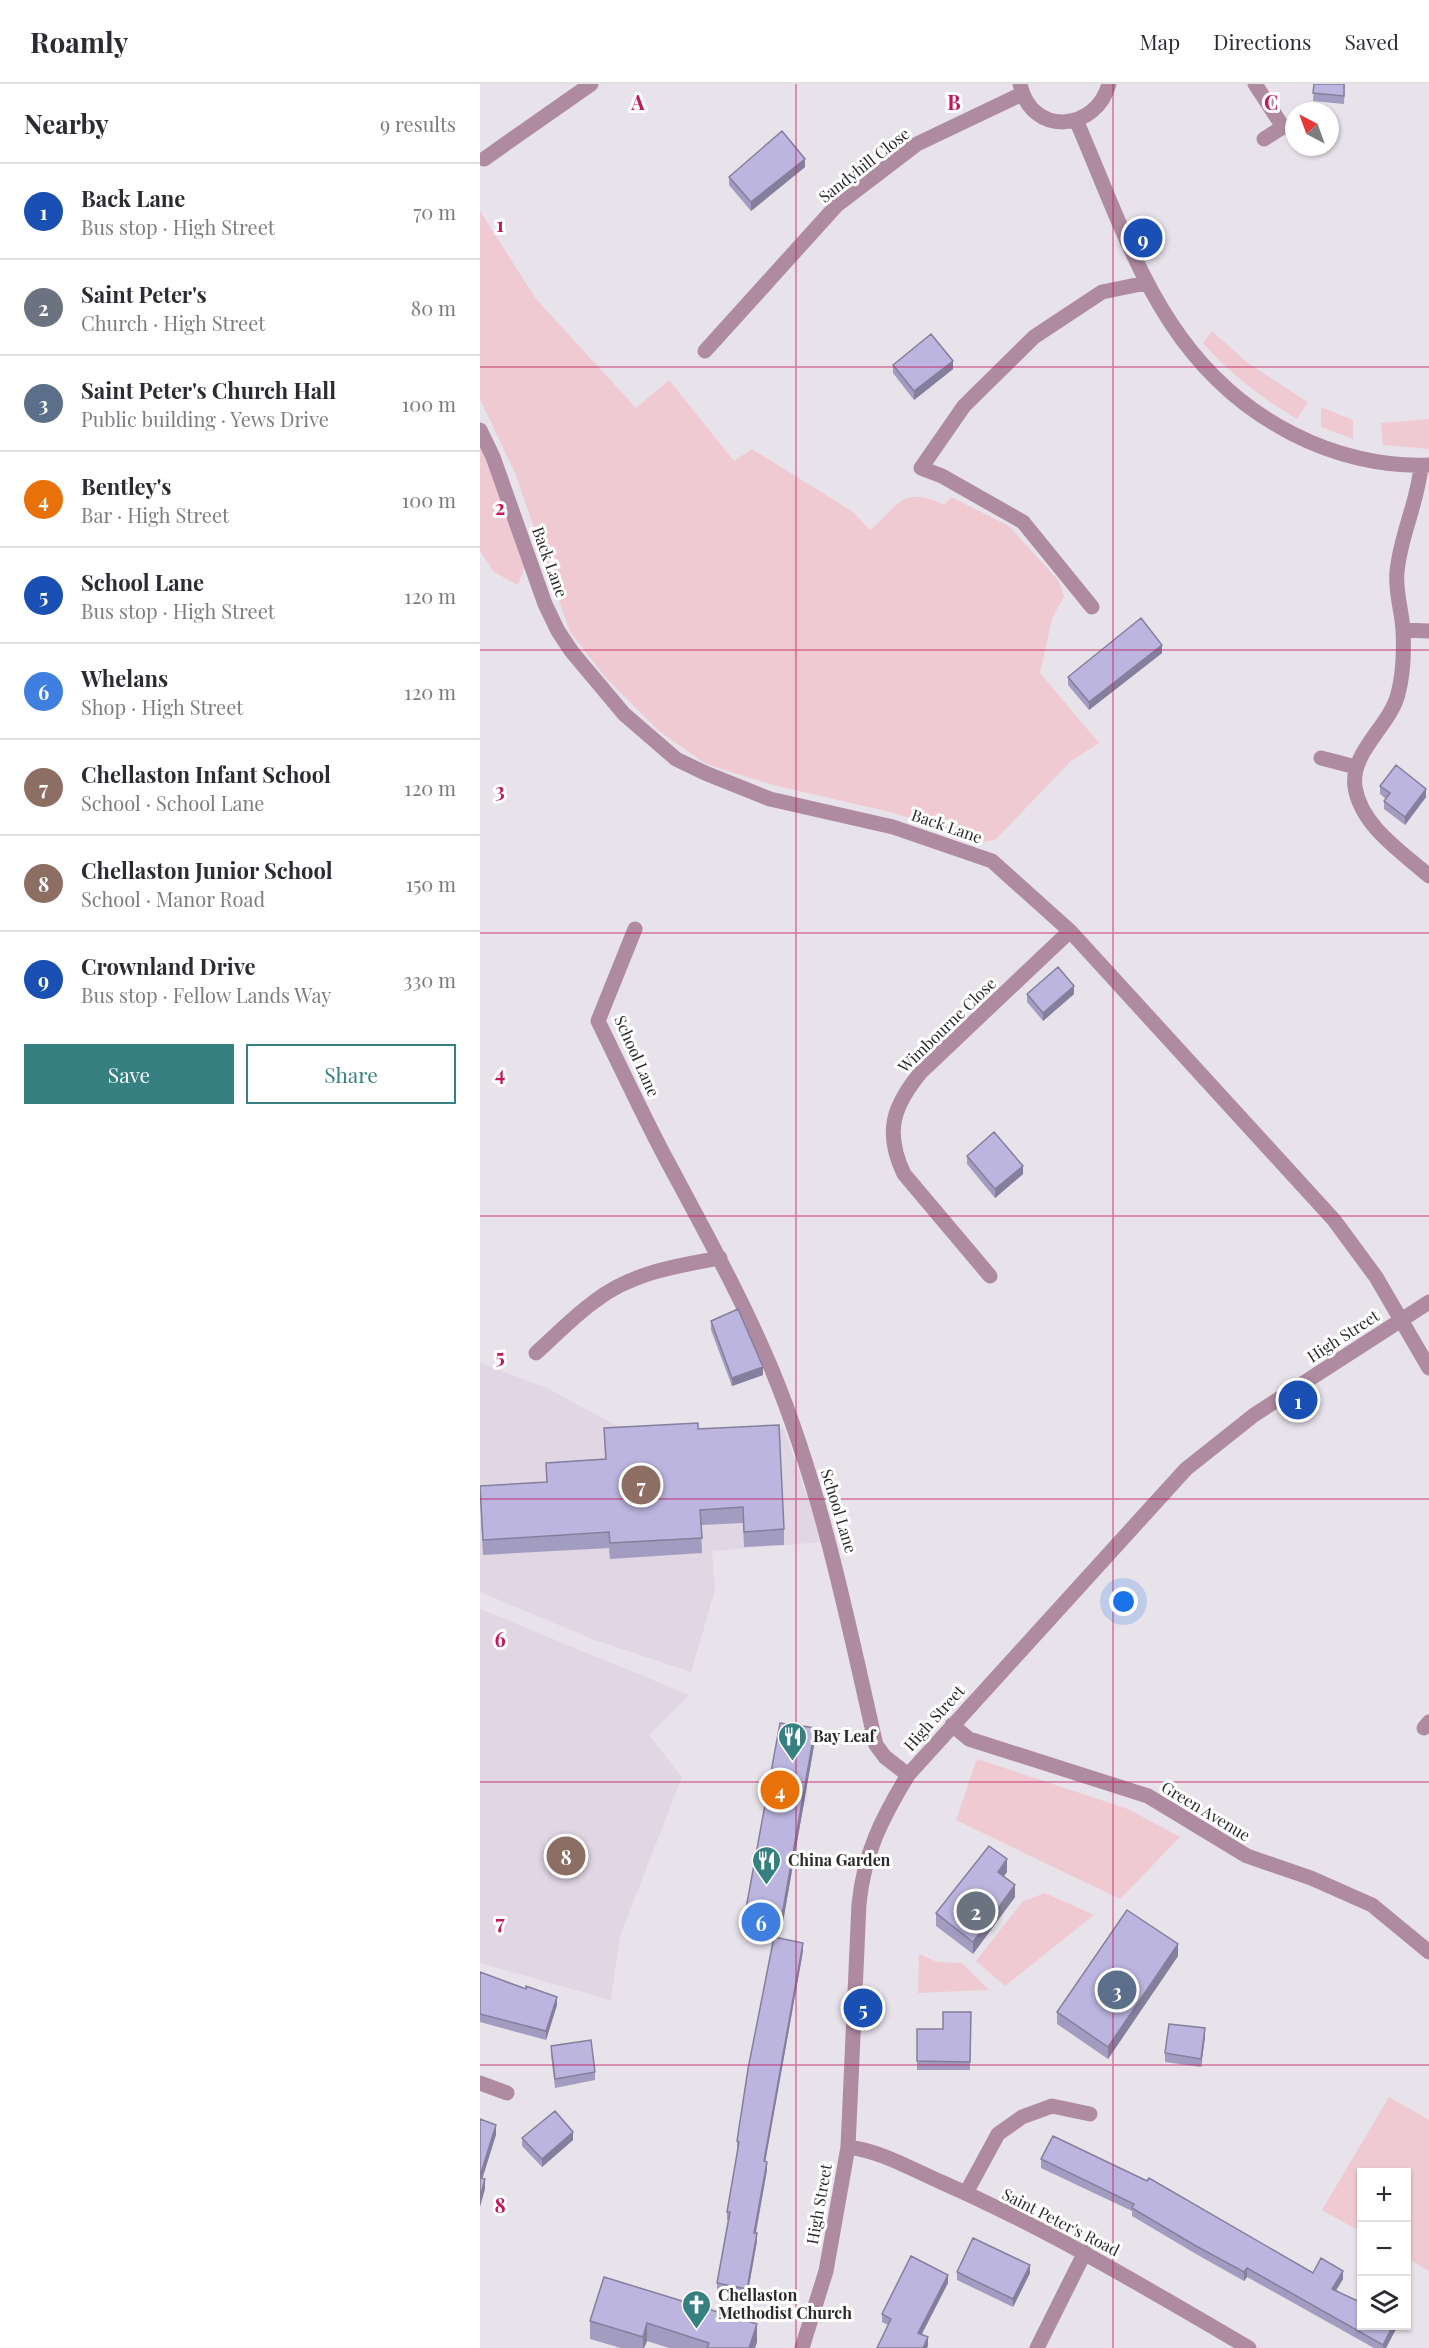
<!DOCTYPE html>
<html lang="en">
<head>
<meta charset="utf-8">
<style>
	:root { --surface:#fff; --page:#f7f7f7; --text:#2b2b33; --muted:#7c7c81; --line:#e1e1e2; --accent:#378081 }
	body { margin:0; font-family:"Playfair Display",serif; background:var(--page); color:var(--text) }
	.controls { position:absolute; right:18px; bottom:18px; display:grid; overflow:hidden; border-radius:0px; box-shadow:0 2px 4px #0004 }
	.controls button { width:54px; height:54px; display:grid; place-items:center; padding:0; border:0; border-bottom:2px solid var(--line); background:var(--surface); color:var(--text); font:30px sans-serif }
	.compass { position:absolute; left:805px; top:18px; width:54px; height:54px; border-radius:50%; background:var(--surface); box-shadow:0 2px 4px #0004; rotate:319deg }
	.you { position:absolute; left:644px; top:1518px; width:21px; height:21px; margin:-15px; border:4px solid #fff; border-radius:50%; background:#1a73e8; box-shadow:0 0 0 9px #1a73e833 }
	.badge { display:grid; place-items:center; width:39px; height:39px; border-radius:50%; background:var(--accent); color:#fff; font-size:20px; font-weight:700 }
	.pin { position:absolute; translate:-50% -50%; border:3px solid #fff; box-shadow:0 2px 6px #0006 }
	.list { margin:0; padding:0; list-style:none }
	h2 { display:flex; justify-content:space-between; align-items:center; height:78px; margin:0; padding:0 24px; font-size:26px }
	h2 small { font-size:20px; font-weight:400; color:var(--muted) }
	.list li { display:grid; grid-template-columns:39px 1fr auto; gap:18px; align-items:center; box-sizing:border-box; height:96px; padding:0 24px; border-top:2px solid var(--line) }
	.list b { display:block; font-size:22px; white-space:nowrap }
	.list p { margin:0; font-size:20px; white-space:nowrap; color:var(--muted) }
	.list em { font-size:20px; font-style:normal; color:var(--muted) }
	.actions { display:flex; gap:12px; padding:18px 24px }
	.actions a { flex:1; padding:14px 0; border:2px solid var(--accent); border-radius:0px; text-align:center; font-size:21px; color:var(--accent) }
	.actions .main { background:var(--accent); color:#fff }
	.icon { flex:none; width:33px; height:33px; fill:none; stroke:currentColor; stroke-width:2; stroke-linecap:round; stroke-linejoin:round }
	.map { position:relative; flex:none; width:949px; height:2264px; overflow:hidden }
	header { display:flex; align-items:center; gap:36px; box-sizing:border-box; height:84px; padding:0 30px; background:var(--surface); border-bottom:2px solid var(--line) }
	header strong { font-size:28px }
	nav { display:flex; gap:33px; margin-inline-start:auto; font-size:21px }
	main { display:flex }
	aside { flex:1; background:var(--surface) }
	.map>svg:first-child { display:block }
	.built { fill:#e0d6e4 }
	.green { fill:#efcad2 }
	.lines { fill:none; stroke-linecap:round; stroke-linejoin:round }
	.minor { stroke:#af8ba1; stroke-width:15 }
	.wall { fill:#a29cc0 }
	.shaded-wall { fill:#847f9c }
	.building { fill:#bcb5df; stroke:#847f9c; stroke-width:1.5 }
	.grid { fill:none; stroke:#c2185b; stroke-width:1.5; stroke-opacity:0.55 }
	.labels { text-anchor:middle; stroke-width:6; stroke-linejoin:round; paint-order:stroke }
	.street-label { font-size:16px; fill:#2b292b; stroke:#fff }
	.poi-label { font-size:16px; font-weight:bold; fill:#2b292b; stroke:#fff; text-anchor:start }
	.grid-label { font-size:20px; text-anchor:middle; font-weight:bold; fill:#c2185b; stroke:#fff; stroke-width:6; stroke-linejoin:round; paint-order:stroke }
</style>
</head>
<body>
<header>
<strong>Roamly</strong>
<nav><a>Map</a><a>Directions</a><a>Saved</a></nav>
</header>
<main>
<aside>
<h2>Nearby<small>9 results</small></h2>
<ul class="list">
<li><span class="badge" style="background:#1a4fb4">1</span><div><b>Back Lane</b><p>Bus stop · High Street</p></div><em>70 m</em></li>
<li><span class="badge" style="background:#6b7280">2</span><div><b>Saint Peter's</b><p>Church · High Street</p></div><em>80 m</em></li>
<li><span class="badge" style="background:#5c6f8a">3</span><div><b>Saint Peter's Church Hall</b><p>Public building · Yews Drive</p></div><em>100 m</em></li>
<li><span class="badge" style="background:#e8710a">4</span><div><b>Bentley's</b><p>Bar · High Street</p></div><em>100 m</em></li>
<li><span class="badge" style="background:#1a4fb4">5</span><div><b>School Lane</b><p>Bus stop · High Street</p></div><em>120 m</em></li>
<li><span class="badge" style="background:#3f7fe0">6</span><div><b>Whelans</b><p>Shop · High Street</p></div><em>120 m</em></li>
<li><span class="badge" style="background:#8d6e63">7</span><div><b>Chellaston Infant School</b><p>School · School Lane</p></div><em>120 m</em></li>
<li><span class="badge" style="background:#8d6e63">8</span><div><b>Chellaston Junior School</b><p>School · Manor Road</p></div><em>150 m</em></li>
<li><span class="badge" style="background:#1a4fb4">9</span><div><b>Crownland Drive</b><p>Bus stop · Fellow Lands Way</p></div><em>330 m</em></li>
</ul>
<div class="actions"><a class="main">Save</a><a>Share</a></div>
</aside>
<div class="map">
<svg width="949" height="2264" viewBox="0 0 949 2264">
	<rect width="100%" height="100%" fill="#e8e2ea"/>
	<path class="built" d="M 0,1279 L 67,1304 L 137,1342 L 304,1344 L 342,1458 L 232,1467 L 235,1506 L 211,1588 L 112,1555 L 0,1508 Z
		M 0,1525 L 209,1611 L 169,1651 L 202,1693 L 140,1852 L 131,1916 L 0,1879 Z"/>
	<path class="green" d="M 0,127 L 56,215 L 156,324 L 189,296 L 254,377 L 272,365 L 373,428 L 390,446 C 419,421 423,401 464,421 L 471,413 L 529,442 L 578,496 L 584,512 L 572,535 L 560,589 L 619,659 L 591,677 L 515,756 L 495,759 L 470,746 L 406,727 L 293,701 L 226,680 L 179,647 L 127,595 L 90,548 L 35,389 L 0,315 Z
		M 732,247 L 769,280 L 828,318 L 817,335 C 782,314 750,290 723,259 Z
		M 841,323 L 873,336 L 873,355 L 841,343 Z
		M 949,335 L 949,365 L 903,361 L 901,339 Z
		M 0,361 L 16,397 L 45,482 L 38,501 L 14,488 L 0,467 Z
		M 497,1675 L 648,1725 L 700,1753 L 640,1815 L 476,1736 Z
		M 565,1809 L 614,1831 L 525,1902 L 496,1877 L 542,1818 Z
		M 439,1870 L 457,1878 L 482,1879 L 509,1906 L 438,1909 Z
		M 909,2013 L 949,2036 L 949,2187 L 927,2174 L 926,2088 L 882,2088 L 881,2148 L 842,2126 Z"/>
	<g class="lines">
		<path class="minor" d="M 540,0 C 551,53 616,48 629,0
			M 775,0 L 803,43 L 784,55
			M 596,36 C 650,160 683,284 813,350 C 854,371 902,383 949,381
			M 4,75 L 111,0
			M 225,267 L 357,121 L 437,60 L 542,10
			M 0,346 L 13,373 L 65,520 L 78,547 L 92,568 L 144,630 L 196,675 L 225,689 L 290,715 L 413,743 L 512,777 L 590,847 L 854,1136 L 896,1193 L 949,1284
			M 941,382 C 938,418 920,452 917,488 C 915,508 922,527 923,546 C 924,566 923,591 918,610 C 910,642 870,668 875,703 C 881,742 922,768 949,792
			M 612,523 L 543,438 L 462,392 L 441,384 L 484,322 L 554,253 L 622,208 L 666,199
			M 923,546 L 949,547
			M 841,674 L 876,683
			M 155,845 L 118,937 C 140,982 161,1027 184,1071 C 222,1142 261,1212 292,1286 C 342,1407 367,1534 396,1661 L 405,1673 L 428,1691
			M 510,1192 L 424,1090 C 404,1048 413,1022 441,988 L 590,847
			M 56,1269 C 75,1252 94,1232 115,1217 C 151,1189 196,1182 240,1174
			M 472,1641 L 489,1655 L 668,1712 L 767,1772 L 831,1794 L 892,1821 L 949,1868
			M 944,1644 L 949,1638
			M 0,1999 L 27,2009
			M 368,2063 C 401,2067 431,2085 461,2098 C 568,2145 668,2205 769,2264
			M 486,2109 L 518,2050 L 542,2033 L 572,2022 L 610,2030
			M 322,2264 L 346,2187 L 368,2063 L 379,1820 C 384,1769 402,1734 428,1691 L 706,1385 L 774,1331 L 949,1218
			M 557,2264 L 605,2168"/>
	</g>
	<path class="wall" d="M 834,0 L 865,0 L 864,20 L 833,17 Z
		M 325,83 L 271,127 L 249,101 L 249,93 Z
		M 413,281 L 473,285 L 434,316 L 413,289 Z
		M 682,569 L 609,626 L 588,601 L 588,593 Z
		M 900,702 L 946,713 L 925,741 L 904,725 L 904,717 L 906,715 L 900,710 Z
		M 547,910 L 594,910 L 563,937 L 547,918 Z
		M 487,1072 L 543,1090 L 515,1114 L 487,1080 Z
		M 231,1237 L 283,1291 L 252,1302 L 231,1246 Z
		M 124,1344 L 218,1345 L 304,1445 L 304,1461 L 264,1463 L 263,1439 L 221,1441 L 222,1469 L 130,1475 L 129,1464 L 3,1471 L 0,1412 L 66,1398 L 66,1379 L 125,1375 Z
		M 335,1656 L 301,1849 L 265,1842 L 265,1830 Z
		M 527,1788 L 524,1792 L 535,1813 L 493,1870 L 456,1842 L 456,1829 Z
		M 323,1867 L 285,2077 L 287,2086 L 276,2149 L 277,2157 L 267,2213 L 237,2208 L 237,2199 L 248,2136 L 247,2136 L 247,2128 L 258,2066 L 257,2065 L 257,2057 Z
		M 698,1872 L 628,1975 L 577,1940 L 577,1928 Z
		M 0,1888 L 77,1921 L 66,1956 L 0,1938 Z
		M 491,1928 L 490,1986 L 437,1986 L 437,1945 L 463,1945 Z
		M 725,1953 L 721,1983 L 685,1978 L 685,1969 Z
		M 71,1962 L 115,1988 L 115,1996 L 75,2004 L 71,1970 Z
		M 42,2054 L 93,2056 L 62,2083 L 42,2062 Z
		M 561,2075 L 833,2189 L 863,2195 L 856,2206 L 916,2241 L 916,2245 L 906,2264 L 894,2264 L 767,2193 L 764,2197 L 716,2170 L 652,2132 L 652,2127 L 561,2084 Z
		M 477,2188 L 550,2189 L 533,2223 L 477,2196 Z
		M 124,2193 L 277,2258 L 275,2264 L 189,2264 L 167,2257 L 164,2264 L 141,2264 L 110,2255 L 110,2237 Z
		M 468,2199 L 442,2250 L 448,2262 L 402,2238 L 402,2230 Z"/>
	<path class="shaded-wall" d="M 325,75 L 325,83 L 271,127 L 271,118 Z
		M 473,277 L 473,285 L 434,316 L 434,307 Z
		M 682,561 L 682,569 L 609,626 L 609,618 Z
		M 946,705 L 946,713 L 925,741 L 925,733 Z
		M 594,902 L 594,910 L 563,937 L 563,929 Z
		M 543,1082 L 543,1090 L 515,1114 L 515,1105 Z
		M 283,1283 L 283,1291 L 252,1302 L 252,1294 Z
		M 335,1644 L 335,1656 L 301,1849 L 301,1837 Z
		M 527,1775 L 527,1788 L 518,1800 L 518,1788 Z
		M 535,1801 L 535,1813 L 493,1870 L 493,1858 Z
		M 323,1859 L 323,1867 L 284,2085 L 284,2077 Z
		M 698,1860 L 698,1872 L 628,1975 L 628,1963 Z
		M 77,1913 L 77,1921 L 66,1956 L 66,1947 Z
		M 725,1944 L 725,1953 L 721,1983 L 721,1975 Z
		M 16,2041 L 16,2051 L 0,2102 L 0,2092 Z
		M 93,2048 L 93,2056 L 62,2083 L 62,2075 Z
		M 287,2078 L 287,2086 L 274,2157 L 274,2149 Z
		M 5,2095 L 5,2105 L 0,2123 L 0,2113 Z
		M 277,2149 L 277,2157 L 267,2213 L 267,2205 Z
		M 550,2181 L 550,2189 L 533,2223 L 533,2215 Z
		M 767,2184 L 767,2193 L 764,2197 L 764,2188 Z
		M 863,2187 L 863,2195 L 852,2213 L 852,2205 Z
		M 468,2191 L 468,2199 L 438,2257 L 438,2249 Z
		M 167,2239 L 167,2257 L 164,2264 L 163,2264 L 163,2253 Z
		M 277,2240 L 277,2258 L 275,2264 L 269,2264 Z
		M 913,2241 L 916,2241 L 916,2245 L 906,2264 L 903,2264 L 903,2261 Z
		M 448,2253 L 448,2262 L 447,2264 L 443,2264 Z"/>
	<path class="building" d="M 834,0 L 864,0 L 864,12 L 833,9 Z
		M 302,47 L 325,75 L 271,118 L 249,93 Z
		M 451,250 L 473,277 L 434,307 L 413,281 Z
		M 661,534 L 682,561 L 609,618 L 588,593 Z
		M 916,681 L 946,705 L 925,733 L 904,717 L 910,709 L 900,702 Z
		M 578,883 L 594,902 L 563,929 L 547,910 Z
		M 514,1048 L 543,1082 L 515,1105 L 487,1072 Z
		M 258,1225 L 283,1283 L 252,1294 L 231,1237 Z
		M 218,1339 L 218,1345 L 299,1341 L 304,1445 L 264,1448 L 263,1423 L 220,1426 L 222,1454 L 130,1459 L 129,1448 L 3,1456 L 0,1402 L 67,1398 L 66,1379 L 126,1375 L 124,1344 Z
		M 300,1639 L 335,1644 L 301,1837 L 265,1830 Z
		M 509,1762 L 527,1775 L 518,1788 L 535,1801 L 493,1858 L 456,1829 Z
		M 647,1826 L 698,1860 L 628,1963 L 577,1928 Z
		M 294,1853 L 323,1859 L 284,2077 L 287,2078 L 274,2149 L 277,2149 L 267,2205 L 237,2199 L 250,2128 L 247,2128 L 259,2058 L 257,2057 L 268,1985 Z
		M 0,1888 L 46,1905 L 46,1902 L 77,1913 L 66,1947 L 0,1930 Z
		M 463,1928 L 491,1928 L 490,1978 L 437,1977 L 437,1945 L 463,1945 Z
		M 689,1940 L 725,1944 L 721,1975 L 685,1969 Z
		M 111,1956 L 115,1988 L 75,1995 L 71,1962 Z
		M 75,2027 L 93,2048 L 62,2075 L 42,2054 Z
		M 0,2035 L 16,2041 L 0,2092 Z
		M 573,2052 L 667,2097 L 669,2094 L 833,2189 L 841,2174 L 863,2187 L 852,2205 L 882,2219 L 882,2241 L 913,2241 L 903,2261 L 767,2184 L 764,2188 L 716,2162 L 652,2124 L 654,2120 L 561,2075 Z
		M 0,2094 L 5,2095 L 0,2113 Z
		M 493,2154 L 550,2181 L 533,2215 L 477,2188 Z
		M 431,2172 L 468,2191 L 438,2249 L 448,2253 L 443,2264 L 397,2264 L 411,2235 L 402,2230 Z
		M 124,2193 L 277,2240 L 269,2264 L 227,2264 L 229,2259 L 167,2239 L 163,2253 L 110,2237 Z"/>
	<path class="grid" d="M 316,0 L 316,2264M 633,0 L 633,2264M 0,283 L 949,283M 0,566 L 949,566M 0,849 L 949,849M 0,1132 L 949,1132M 0,1415 L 949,1415M 0,1698 L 949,1698M 0,1981 L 949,1981"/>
	<defs>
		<symbol id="restaurant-pin" viewBox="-11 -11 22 30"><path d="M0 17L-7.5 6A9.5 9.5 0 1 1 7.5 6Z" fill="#378081" stroke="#fff"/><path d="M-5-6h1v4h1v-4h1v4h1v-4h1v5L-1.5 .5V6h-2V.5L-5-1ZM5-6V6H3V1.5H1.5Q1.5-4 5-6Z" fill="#fff"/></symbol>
		<symbol id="church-pin" viewBox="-11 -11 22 30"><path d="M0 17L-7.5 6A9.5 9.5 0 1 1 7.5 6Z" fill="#378081" stroke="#fff"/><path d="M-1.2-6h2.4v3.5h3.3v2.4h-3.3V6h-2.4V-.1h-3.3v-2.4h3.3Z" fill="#fff"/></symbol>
	</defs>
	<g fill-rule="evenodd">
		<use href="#restaurant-pin" x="296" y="1636" width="33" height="45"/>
		<use href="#restaurant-pin" x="270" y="1760" width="33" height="45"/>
		<use href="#church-pin" x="200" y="2204" width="33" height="45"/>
	</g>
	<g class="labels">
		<g class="street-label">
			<text transform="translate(384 81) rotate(-38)" y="6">Sandyhill Close</text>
			<text transform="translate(70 478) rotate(70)" y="6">Back Lane</text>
			<text transform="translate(467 742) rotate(19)" y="6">Back Lane</text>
			<text transform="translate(467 941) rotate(-44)" y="6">Wimbourne Close</text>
			<text transform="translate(157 972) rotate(66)" y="6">School Lane</text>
			<text transform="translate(863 1252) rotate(-33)" y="6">High Street</text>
			<text transform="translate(359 1427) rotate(73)" y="6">School Lane</text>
			<text transform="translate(454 1634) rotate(-48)" y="6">High Street</text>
			<text transform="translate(726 1727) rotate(31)" y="6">Green Avenue</text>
			<text transform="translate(339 2120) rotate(-80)" y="6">High Street</text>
			<text transform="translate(581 2138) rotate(27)" y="6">Saint Peter's Road</text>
		</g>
		<g class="poi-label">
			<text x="333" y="1658">Bay Leaf</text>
			<text x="308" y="1782">China Garden</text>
			<text x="238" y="2217">Chellaston<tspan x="238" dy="18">Methodist Church</tspan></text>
		</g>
	</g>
	<g class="grid-label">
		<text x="158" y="26">A</text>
		<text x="474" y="26">B</text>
		<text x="791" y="26">C</text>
		<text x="20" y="148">1</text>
		<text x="20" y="431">2</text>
		<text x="20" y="714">3</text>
		<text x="20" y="997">4</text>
		<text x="20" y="1280">5</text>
		<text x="20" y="1563">6</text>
		<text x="20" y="1846">7</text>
		<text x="20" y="2129">8</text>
	</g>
</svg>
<div class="controls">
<button>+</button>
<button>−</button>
<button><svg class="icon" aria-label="layers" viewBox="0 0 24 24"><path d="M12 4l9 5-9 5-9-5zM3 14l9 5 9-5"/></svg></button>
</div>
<svg class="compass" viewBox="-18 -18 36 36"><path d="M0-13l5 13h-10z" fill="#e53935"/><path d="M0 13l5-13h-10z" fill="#7c7c81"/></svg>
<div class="you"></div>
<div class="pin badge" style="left:818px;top:1316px;background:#1a4fb4">1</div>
<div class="pin badge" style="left:496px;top:1827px;background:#6b7280">2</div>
<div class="pin badge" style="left:637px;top:1906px;background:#5c6f8a">3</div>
<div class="pin badge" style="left:300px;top:1706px;background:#e8710a">4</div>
<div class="pin badge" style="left:383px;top:1924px;background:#1a4fb4">5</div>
<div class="pin badge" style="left:281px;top:1838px;background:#3f7fe0">6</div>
<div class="pin badge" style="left:161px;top:1401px;background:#8d6e63">7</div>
<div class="pin badge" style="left:86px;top:1772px;background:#8d6e63">8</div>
<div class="pin badge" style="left:663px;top:154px;background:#1a4fb4">9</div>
</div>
</main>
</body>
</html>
